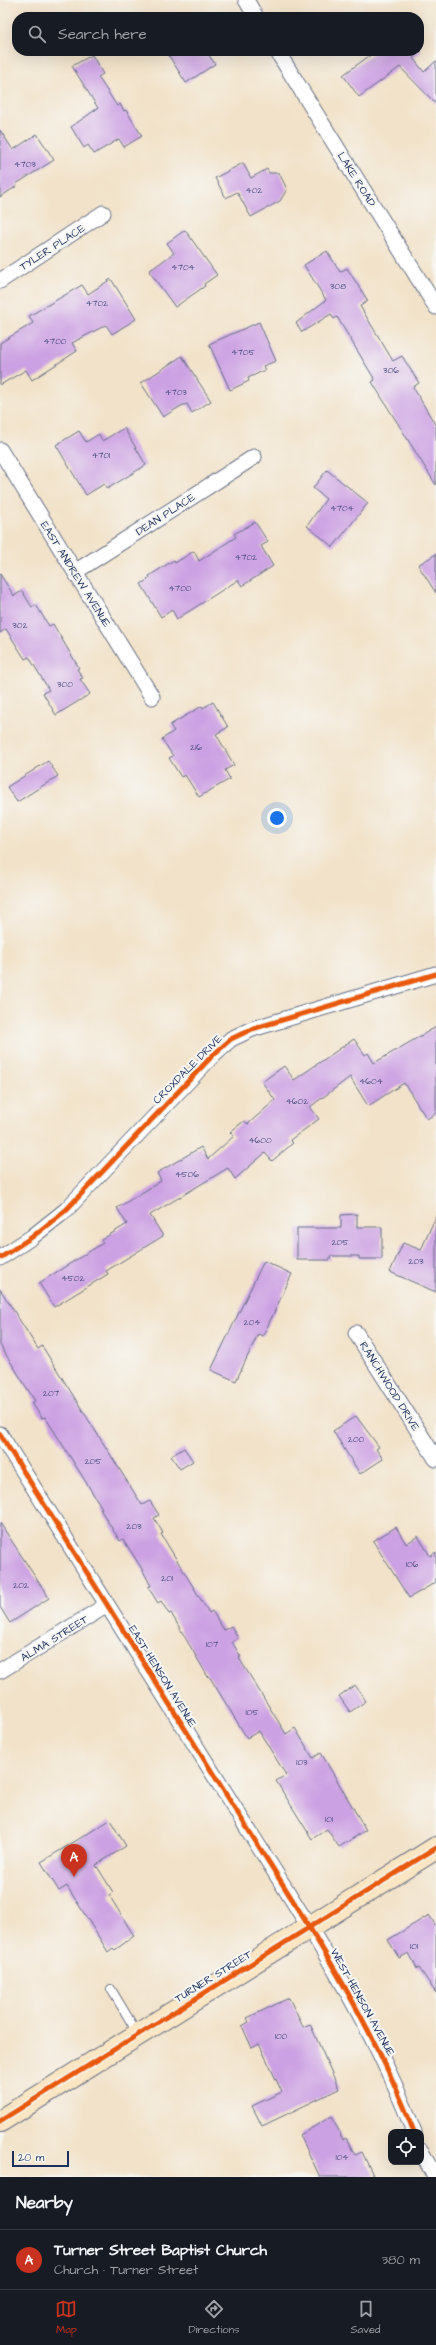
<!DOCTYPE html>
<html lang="en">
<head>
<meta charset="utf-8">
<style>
	:root { --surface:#171b24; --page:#242831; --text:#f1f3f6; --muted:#9ea1a6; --line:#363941; --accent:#c8321e }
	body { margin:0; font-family:"Architects Daughter",sans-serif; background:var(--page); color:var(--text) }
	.controls { position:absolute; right:12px; bottom:12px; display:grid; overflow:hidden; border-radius:8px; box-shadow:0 4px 16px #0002 }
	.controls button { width:36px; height:36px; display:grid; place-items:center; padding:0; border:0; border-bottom:1px solid var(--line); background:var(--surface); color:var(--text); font:20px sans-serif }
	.scale { position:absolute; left:12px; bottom:10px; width:57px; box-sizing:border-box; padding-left:4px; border:2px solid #1b2f5e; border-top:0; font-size:11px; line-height:14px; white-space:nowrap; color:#1b2f5e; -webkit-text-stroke:3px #f6f6f2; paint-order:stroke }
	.you { position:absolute; left:277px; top:818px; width:14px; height:14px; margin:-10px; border:3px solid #fff; border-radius:50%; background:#1a73e8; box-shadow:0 0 0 6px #1a73e833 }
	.badge { display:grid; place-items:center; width:26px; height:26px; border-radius:50%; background:var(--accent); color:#fff; font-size:13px; font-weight:700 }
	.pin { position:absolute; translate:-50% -33px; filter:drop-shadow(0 1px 2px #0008) }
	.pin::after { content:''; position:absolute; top:21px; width:14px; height:12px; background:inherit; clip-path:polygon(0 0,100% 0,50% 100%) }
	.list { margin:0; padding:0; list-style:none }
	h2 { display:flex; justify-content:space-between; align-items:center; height:52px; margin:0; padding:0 16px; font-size:17px }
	h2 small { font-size:13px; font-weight:400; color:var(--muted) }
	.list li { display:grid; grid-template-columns:26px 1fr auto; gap:12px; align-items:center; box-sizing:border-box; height:60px; padding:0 16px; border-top:1px solid var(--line) }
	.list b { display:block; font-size:15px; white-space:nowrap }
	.list p { margin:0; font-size:13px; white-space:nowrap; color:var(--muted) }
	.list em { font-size:13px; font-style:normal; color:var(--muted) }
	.icon { flex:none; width:22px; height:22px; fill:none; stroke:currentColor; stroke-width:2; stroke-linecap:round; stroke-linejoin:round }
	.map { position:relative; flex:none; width:436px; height:2177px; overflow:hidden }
	.search { position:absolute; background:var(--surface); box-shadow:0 4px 16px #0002; left:12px; right:12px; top:12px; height:44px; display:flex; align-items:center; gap:10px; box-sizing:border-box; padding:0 14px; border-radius:16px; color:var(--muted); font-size:15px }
	.sheet { height:112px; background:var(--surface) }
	nav { display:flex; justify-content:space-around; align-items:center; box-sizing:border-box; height:56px; border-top:1px solid var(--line); background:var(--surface); font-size:11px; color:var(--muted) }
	nav a { display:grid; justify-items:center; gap:2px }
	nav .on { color:var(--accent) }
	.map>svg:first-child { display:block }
	.building { fill:#cca1e3 }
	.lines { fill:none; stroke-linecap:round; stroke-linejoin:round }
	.lane-casing { stroke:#666e83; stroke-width:10 }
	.street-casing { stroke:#666e83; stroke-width:17 }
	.secondary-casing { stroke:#666e83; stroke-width:24 }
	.lane { stroke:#fff; stroke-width:8 }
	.street { stroke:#fff; stroke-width:15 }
	.secondary { stroke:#fbe6c3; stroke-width:22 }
	.cycleway-casing { stroke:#f6f6f2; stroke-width:8 }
	.cycleway { stroke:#e8590c; stroke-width:5 }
	.labels { text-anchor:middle; stroke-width:4; stroke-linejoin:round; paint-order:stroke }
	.number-label { font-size:9px; fill:#474c7f }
	.street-label { font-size:11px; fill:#1b2f5e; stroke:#f6f6f2 }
</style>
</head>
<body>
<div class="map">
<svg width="436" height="2177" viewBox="0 0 436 2177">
	<rect width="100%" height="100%" fill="#f6f6f2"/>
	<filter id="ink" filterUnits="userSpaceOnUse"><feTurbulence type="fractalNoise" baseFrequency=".025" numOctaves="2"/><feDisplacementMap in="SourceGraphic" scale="8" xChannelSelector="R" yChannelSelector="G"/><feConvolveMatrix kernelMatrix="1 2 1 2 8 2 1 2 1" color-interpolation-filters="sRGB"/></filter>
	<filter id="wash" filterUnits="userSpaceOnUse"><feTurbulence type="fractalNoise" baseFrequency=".012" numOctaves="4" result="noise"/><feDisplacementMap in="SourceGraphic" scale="16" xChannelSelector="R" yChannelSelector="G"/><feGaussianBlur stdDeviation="0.9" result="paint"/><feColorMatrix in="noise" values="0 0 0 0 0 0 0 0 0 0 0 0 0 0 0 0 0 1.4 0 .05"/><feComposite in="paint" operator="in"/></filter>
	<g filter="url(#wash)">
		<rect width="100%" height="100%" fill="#f2e2c9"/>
		<g id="blocks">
			<path class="building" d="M 166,51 L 206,51 L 215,64 L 186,83 Z
				M 376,51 L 422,51 L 413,58 L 424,72 L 436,61 L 436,104 L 400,67 L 359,97 L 343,75 Z
				M 92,55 L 103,74 L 98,77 L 117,106 L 120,104 L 124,111 L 126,110 L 142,136 L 124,147 L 119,139 L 94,154 L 88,145 L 84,148 L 71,127 L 98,108 L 72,66 Z
				M 0,130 L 13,150 L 37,134 L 54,160 L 16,184 L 17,186 L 0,197 Z
				M 243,163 L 251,178 L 267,169 L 269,173 L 279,173 L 287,189 L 280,201 L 251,217 L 237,192 L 226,198 L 215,178 Z
				M 185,230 L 217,275 L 204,284 L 205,286 L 175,307 L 149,271 L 174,253 L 167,243 Z
				M 327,251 L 340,272 L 347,268 L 368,301 L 360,306 L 393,361 L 402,356 L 419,383 L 413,387 L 436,426 L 436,485 L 372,382 L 375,380 L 337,317 L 334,319 L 331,314 L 302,332 L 296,323 L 326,300 L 304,265 Z
				M 111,279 L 136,319 L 112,334 L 106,325 L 72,343 L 77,351 L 32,380 L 26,370 L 0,385 L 0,343 L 33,323 L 29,316 L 82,285 L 88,294 Z
				M 259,322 L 276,361 L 263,366 L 265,370 L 248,378 L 249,381 L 230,390 L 209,344 Z
				M 182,356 L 211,401 L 192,413 L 187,404 L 181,406 L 163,417 L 141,383 Z
				M 124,428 L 146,465 L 107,489 L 104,484 L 86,495 L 56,445 L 79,431 L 86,442 L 99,434 L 102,441 Z
				M 327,470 L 368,503 L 333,547 L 307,526 L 326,499 L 313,488 Z
				M 255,522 L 268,542 L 261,546 L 273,566 L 242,586 L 238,580 L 177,619 L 172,610 L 161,617 L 141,584 L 150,578 L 149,576 L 174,560 L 175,563 L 194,551 L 199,561 L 236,537 L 234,534 Z
				M 436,554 L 436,593 L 418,565 Z
				M 0,574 L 14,596 L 22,591 L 32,607 L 36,605 L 49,626 L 53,624 L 79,668 L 77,669 L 83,678 L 80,679 L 90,694 L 56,715 L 43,693 L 49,690 L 29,657 L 25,659 L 6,629 L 0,633 Z
				M 213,702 L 228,727 L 216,734 L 234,765 L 225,770 L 230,779 L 199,797 L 185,775 L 181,777 L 169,758 L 173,756 L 162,739 L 174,731 L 170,725 L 202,706 L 203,708 Z
				M 48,761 L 58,776 L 17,802 L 7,787 Z
				M 436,1027 L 436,1113 L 427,1119 L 404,1083 L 368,1106 L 350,1077 L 310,1107 L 319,1119 L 290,1140 L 293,1143 L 272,1161 L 265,1153 L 235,1179 L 228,1168 L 150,1215 L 163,1236 L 106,1271 L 108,1274 L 54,1307 L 39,1283 L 103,1243 L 101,1240 L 127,1224 L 117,1208 L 161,1181 L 157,1173 L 201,1147 L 208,1159 L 234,1136 L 230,1132 L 244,1121 L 248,1124 L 275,1100 L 262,1082 L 284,1066 L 294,1080 L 354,1039 L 365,1055 L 368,1053 L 374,1063 Z
				M 357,1214 L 357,1227 L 382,1227 L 382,1259 L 359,1259 L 359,1256 L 330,1256 L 330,1260 L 297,1260 L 297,1228 L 341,1228 L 341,1215 Z
				M 436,1216 L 436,1292 L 390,1272 L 403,1243 L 421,1250 Z
				M 264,1261 L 292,1274 L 263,1336 L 258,1334 L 236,1381 L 211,1370 Z
				M 0,1289 L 38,1349 L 42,1346 L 142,1505 L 150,1501 L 159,1515 L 154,1518 L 163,1533 L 161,1534 L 209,1613 L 212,1611 L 224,1630 L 231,1626 L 238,1638 L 232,1642 L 241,1657 L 239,1658 L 286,1734 L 295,1728 L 313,1758 L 321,1753 L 366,1830 L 339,1847 L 327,1829 L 312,1839 L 276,1781 L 286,1775 L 259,1731 L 247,1738 L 209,1676 L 208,1677 L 171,1613 L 169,1614 L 161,1601 L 158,1603 L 148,1587 L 151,1586 L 142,1569 L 123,1539 L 120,1541 L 100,1509 L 102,1508 L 54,1431 L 45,1417 L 42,1418 L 32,1403 L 35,1401 L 0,1345 Z
				M 356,1416 L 379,1447 L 376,1449 L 383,1459 L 360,1474 L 333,1431 Z
				M 184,1448 L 193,1461 L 180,1469 L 171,1456 Z
				M 0,1523 L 49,1598 L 10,1623 L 0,1607 Z
				M 396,1527 L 406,1544 L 418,1536 L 430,1556 L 436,1552 L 436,1582 L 409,1598 L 373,1541 Z
				M 355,1685 L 366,1701 L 350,1712 L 339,1696 Z
				M 110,1820 L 126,1846 L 96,1865 L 113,1892 L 109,1895 L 134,1936 L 115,1950 L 113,1948 L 108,1952 L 67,1886 L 59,1891 L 41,1862 Z
				M 429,1915 L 436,1926 L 436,1993 L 419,1968 L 417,1969 L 409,1953 L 399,1958 L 388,1940 Z
				M 289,1998 L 303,2027 L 310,2024 L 339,2089 L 262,2126 L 252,2106 L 282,2092 L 259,2044 L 252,2048 L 242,2026 L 249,2022 L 247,2018 Z
				M 332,2116 L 343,2140 L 346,2138 L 355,2155 L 362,2152 L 374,2177 L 320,2177 L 300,2135 Z"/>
		</g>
	</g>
	<g filter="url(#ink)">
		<use href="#blocks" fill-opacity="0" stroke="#666e83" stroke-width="1"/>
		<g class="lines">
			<defs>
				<path id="lane" d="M 111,1989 L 138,2034"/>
				<path id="street" d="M 246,0 L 256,17
					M 277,51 L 436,307
					M 0,281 L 103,213
					M 0,450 L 152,697
					M 75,572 L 254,457
					M 0,1258 L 32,1237 L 66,1210 L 213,1055 L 231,1039 L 252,1029 L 436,974
					M 356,1333 L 436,1459
					M 0,1434 C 79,1561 159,1688 239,1815 C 303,1917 371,2018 414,2132
					M 0,1671 L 107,1605
					M 421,2151 L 435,2177"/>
				<path id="secondary" d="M 0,2121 L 436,1848"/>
			</defs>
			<use href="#lane" class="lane-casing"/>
			<use href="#street" class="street-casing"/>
			<use href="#secondary" class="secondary-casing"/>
			<use href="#lane" class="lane"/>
			<use href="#street" class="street"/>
			<use href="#secondary" class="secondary"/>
			<defs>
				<path id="cycleway" d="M 0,1258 L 32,1237 L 66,1210 L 213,1055 L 231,1039 L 252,1029 L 436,974
					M 0,1434 C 79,1561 159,1688 239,1815 C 303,1917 371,2018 414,2132
					M 0,2121 L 436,1848"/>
			</defs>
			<use href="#cycleway" class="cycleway-casing"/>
			<use href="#cycleway" class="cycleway"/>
		</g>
	</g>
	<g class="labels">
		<g class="number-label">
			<text x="25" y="167">4703</text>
			<text x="254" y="193">402</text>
			<text x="183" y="270">4704</text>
			<text x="338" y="289">308</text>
			<text x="97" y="306">4702</text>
			<text x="55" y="344">4700</text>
			<text x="243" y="355">4705</text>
			<text x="391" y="373">306</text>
			<text x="176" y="395">4703</text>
			<text x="101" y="458">4701</text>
			<text x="342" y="511">4704</text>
			<text x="246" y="560">4702</text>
			<text x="180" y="591">4700</text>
			<text x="20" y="628">302</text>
			<text x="65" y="687">300</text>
			<text x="196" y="750">216</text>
			<text x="371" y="1084">4604</text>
			<text x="297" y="1104">4602</text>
			<text x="260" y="1143">4600</text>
			<text x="187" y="1177">4506</text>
			<text x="340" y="1245">205</text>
			<text x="416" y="1264">203</text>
			<text x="73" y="1281">4502</text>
			<text x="252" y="1325">204</text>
			<text x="51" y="1396">207</text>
			<text x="356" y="1442">200</text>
			<text x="93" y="1464">205</text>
			<text x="134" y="1529">203</text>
			<text x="412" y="1567">106</text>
			<text x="167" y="1581">201</text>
			<text x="21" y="1588">202</text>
			<text x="212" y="1647">107</text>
			<text x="252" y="1715">105</text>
			<text x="302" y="1765">103</text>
			<text x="329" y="1822">101</text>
			<text x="414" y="1949">101</text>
			<text x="281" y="2039">100</text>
			<text x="342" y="2160">104</text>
		</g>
		<g class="street-label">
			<text transform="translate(357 179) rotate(58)" y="4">LAKE ROAD</text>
			<text transform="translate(52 247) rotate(-33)" y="4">TYLER PLACE</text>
			<text transform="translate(165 514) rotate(-33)" y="4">DEAN PLACE</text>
			<text transform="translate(76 574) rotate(58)" y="4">EAST ANDREW AVENUE</text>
			<text transform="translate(187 1069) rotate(-45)" y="4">CROXDALE DRIVE</text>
			<text transform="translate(390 1386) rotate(58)" y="4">RANCHWOOD DRIVE</text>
			<text transform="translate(54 1638) rotate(-32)" y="4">ALMA STREET</text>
			<text transform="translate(163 1676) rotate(58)" y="4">EAST HENSON AVENUE</text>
			<text transform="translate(213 1976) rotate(-32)" y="4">TURNER STREET</text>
			<text transform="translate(363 2002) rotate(61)" y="4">WEST HENSON AVENUE</text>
		</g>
	</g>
</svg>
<div class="controls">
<button><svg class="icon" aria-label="locate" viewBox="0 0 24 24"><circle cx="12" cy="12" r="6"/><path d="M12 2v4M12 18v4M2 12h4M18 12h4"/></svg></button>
</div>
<div class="scale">20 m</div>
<div class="you"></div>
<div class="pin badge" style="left:74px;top:1877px">A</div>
<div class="search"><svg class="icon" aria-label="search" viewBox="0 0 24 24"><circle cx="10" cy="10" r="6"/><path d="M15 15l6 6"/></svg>Search here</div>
</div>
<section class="sheet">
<h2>Nearby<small></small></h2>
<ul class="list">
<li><span class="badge">A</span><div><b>Turner Street Baptist Church</b><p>Church · Turner Street</p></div><em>380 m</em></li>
</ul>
</section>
<nav>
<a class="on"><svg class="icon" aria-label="map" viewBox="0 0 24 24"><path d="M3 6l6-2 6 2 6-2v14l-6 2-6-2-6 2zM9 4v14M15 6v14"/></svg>Map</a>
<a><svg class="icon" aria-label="directions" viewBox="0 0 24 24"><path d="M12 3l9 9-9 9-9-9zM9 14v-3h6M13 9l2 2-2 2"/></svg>Directions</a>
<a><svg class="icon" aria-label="saved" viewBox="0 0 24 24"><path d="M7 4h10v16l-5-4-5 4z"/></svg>Saved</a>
</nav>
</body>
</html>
